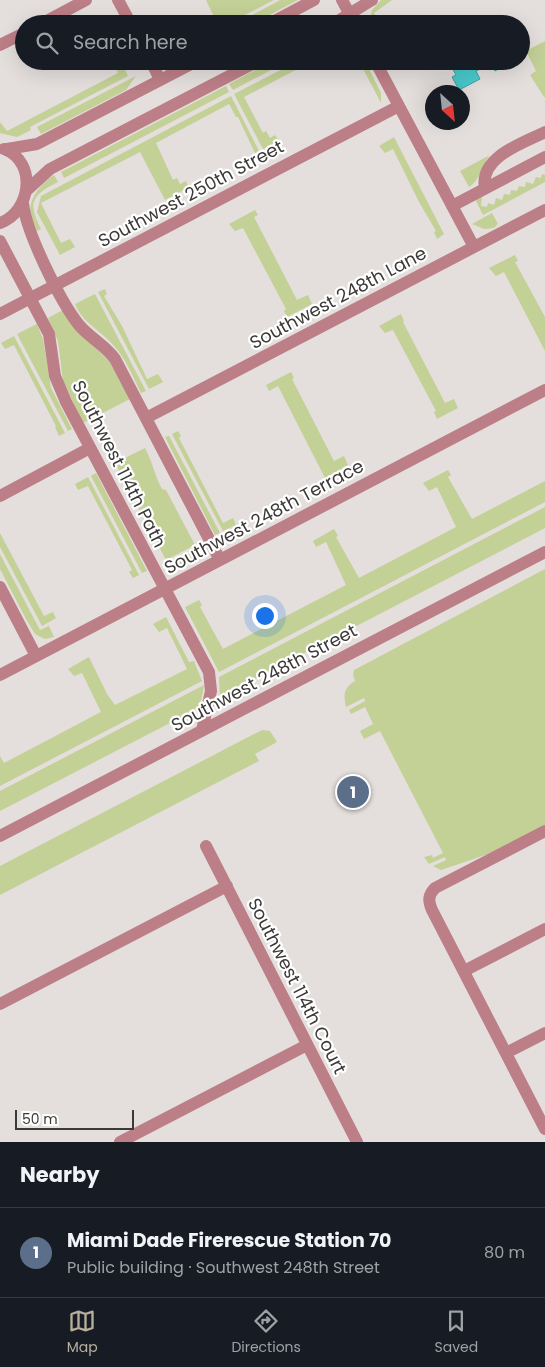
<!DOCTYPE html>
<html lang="en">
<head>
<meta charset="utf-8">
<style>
	:root { --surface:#171b24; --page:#20242c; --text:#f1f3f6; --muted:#9ea1a6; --line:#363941; --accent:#b8b09c }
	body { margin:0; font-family:Poppins,sans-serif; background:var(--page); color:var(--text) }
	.compass { position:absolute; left:425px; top:85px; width:45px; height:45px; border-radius:50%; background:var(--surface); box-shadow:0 5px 20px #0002; rotate:153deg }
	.scale { position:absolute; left:15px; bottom:12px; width:119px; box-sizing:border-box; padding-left:5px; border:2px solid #3c3a38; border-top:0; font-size:14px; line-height:18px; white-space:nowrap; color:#3c3a38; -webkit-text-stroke:4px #fff; paint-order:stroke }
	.you { position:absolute; left:264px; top:615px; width:18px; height:18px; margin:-12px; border:4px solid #fff; border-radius:50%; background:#1a73e8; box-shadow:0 0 0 8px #1a73e833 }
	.badge { display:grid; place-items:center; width:32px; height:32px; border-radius:50%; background:var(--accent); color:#fff; font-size:16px; font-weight:700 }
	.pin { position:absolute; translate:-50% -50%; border:2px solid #fff; box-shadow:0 1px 5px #0006 }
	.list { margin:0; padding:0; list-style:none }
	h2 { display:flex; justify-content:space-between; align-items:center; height:65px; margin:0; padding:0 20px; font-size:21px }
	h2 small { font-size:16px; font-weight:400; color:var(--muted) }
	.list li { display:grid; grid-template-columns:32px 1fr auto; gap:15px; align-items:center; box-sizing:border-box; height:90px; padding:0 20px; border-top:1px solid var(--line) }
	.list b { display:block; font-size:19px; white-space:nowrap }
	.list p { margin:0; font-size:16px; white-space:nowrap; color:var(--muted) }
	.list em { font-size:16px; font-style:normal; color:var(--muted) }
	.icon { flex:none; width:28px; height:28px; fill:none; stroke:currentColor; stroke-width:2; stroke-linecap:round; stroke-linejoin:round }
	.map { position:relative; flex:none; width:545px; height:1142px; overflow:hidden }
	.search { position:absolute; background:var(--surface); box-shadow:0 5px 20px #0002; left:15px; right:15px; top:15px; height:55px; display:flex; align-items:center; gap:12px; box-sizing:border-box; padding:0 18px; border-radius:28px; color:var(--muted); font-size:19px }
	.sheet { height:155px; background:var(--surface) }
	nav { display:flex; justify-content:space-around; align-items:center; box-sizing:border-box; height:70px; border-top:1px solid var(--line); background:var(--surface); font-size:14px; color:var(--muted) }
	nav a { display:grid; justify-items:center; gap:2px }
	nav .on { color:var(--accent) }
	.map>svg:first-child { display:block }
	.green { fill:#c3d096 }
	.water { fill:#4acbce; stroke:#46a0a1 }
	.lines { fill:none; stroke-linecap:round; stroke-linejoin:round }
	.minor { stroke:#bc7e87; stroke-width:12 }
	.labels { text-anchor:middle; stroke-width:4.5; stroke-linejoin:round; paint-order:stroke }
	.street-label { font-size:18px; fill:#3c3a38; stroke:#fff }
</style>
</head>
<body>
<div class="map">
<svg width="545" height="1142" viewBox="0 0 545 1142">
	<rect width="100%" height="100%" fill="#e4dfdc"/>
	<path class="green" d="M 206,0 L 274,0 L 227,24 L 205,24 L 205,21 L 214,17 Z
		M 280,0 L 298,0 L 252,24 L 236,24 Z
		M 381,0 L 392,0 L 374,13 L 376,17 L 369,22 L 372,10 Z
		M 545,41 L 545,97 L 544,97 L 530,75 L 536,71 L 526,51 Z
		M 114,61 L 121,61 L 128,76 L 30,127 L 31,130 L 17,137 L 0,133 L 0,122 L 7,131 L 118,73 Z
		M 272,61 L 288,61 L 233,90 L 229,84 Z
		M 298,61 L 313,61 L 244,97 L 263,133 L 266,131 L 270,138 L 275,135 L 279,141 L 263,149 L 234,94 Z
		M 359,61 L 365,61 L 381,93 L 381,103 Z
		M 136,76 L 126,90 L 41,134 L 37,127 Z
		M 226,86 L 229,92 L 64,178 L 61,172 Z
		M 231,96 L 259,151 L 255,153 L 238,117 L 236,117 L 229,104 L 156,143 L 173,180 L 177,178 L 180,184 L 186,181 L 189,187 L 165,200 L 140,152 L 41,203 L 61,243 L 70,239 L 75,247 L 60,255 L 37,212 L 41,196 Z
		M 394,137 L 444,234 L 437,239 L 434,232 L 436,231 L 419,202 L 393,149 L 385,153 L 379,146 Z
		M 490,155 C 482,164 480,181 469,187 L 460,171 Z
		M 542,174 L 545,175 L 545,182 L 483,215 L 475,199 L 482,197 L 481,206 L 487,207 L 488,203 L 494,205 L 496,198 L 502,200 L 504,194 L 510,195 L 511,190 L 517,191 L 519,186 L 525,187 L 526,182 L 533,184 L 536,177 L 541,178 Z
		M 54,175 L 58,182 C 32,195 27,202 41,229 L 37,231 C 35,225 30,217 30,212 C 30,196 42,183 54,175 Z
		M 255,210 L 258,215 L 254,217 L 297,300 L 308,295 L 312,304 L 287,317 L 284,311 L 286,309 L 243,228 L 235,231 L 229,224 Z
		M 492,213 L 498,224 L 494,228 L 484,229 L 472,224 Z
		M 515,255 L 518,261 L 515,262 L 545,317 L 545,351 L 504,272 L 496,276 L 489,268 Z
		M 105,289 L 107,294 L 104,296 L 122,326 L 147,379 L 158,374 L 163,382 L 149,389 L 98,292 Z
		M 95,294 L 146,391 L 141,393 C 133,377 126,359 114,346 C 101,330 83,324 75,304 Z
		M 63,310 L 87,339 L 109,361 L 130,399 L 83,423 L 63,381 L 58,341 L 48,318 Z
		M 401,314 L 404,321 L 403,322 L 445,403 L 454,399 L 458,408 L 437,419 L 434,412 L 436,411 L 393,330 L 385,333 L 379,326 Z
		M 37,324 L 43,339 L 51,388 L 72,429 L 68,431 L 17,334 Z
		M 14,336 L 65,433 L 59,436 L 55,427 L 56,426 L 14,345 L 5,349 L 1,343 Z
		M 291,372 L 294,378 L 292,379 L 334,461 L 344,456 L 348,465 L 325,478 L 278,386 L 269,391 L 266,385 Z
		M 178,431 L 181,436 L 179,438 L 223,523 L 233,518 L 236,525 L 223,531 L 172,434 Z
		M 169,436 L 220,533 L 215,535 L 165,437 Z
		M 145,448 C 153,463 154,474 162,489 L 166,490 L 195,545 L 166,560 L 137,505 L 139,500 L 131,485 L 126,484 L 115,463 Z
		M 448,470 L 451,475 L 448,477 L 472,519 L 545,481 L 545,502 L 219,672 L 185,607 L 199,600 L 202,605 L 200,607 L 223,649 L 346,585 L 326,542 L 316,547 L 313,541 L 334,529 L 338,536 L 336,537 L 359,578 L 456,527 L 437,487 L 429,491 L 423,483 Z
		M 96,473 L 147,571 L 142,573 L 91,476 Z
		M 88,477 L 139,575 L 133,578 L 129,572 L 132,570 L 88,486 L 78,490 L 75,484 Z
		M 545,507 L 545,528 L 220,697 L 219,677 Z
		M 0,533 L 44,616 L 53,612 L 56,618 L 42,626 L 0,547 Z
		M 201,547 C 197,563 180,573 164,566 Z
		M 0,554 L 40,630 L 49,626 L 54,637 L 45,639 L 35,634 L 26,619 L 0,569 Z
		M 545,569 L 545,825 L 491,853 L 441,870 L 433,866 L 446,860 L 445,857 L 429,864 L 424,857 L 432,855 L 433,858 L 443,853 L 380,731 L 364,739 L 360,731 L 373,724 L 365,707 L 351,714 L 349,710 L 365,701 L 364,698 L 346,707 C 343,694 344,688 355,681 L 353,675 L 354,670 Z
		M 166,617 L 189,662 L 194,661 L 202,681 L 0,786 L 0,756 L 4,763 L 101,712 L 82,673 L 74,676 L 68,669 L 89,657 L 107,694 L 115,705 L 187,669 L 167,628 L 159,632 L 153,624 Z
		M 204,685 L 201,701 L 195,710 L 0,811 L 0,791 Z
		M 262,730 L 270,731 L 277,742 L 255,754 L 259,761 L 0,895 L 0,866 Z"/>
	<path class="water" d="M 444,61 L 513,61 L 495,71 L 491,64 L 476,71 L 480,79 L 459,90 L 452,77 L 456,75 L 451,66 L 447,68 Z"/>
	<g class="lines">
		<path class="minor" d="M 118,0 L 131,24
			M 342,0 L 355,24
			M 41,24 L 86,0
			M 269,24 L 314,0
			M 333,24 L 372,0
			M 0,45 L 24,33
			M 151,61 L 160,80
			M 375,61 L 474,247
			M 7,149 L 37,144 L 197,61
			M 485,188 C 479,157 523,143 545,132
			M 27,190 L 50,169 L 258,61
			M 23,203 C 26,232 60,301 79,325 C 90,338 105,345 115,359 L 220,560
			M 452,206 L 545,157
			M 0,223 C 31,212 38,162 4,149
			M 0,241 L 49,334 L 55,376 L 66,402 L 209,672 L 211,691 L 202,730
			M 0,314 L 399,106
			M 146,418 L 545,210
			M 0,496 L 90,448
			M 0,587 L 36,656
			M 0,675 L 545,390
			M 545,831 L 435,888 C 428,895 428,901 432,910 L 545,1129
			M 0,836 L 545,552
			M 206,846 L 357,1142
			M 464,971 L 545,929
			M 0,1004 L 227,886
			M 506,1053 L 545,1033
			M 120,1142 L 307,1045"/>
	</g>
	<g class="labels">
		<g class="street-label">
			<text transform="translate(191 194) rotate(-28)" y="6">Southwest 250th Street</text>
			<text transform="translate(338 298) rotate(-28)" y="6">Southwest 248th Lane</text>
			<text transform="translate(119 464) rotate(63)" y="6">Southwest 114th Path</text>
			<text transform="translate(264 517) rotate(-28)" y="6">Southwest 248th Terrace</text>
			<text transform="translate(264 678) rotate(-28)" y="6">Southwest 248th Street</text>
			<text transform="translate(297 986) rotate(63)" y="6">Southwest 114th Court</text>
		</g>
	</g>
</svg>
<svg class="compass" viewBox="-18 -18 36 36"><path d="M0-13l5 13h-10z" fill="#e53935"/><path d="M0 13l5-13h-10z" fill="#9ea1a6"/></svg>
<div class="scale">50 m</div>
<div class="you"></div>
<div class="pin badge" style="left:353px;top:792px;background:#5c6f8a">1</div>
<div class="search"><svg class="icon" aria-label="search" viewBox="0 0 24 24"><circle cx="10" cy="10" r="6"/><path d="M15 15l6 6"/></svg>Search here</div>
</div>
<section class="sheet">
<h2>Nearby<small></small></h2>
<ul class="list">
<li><span class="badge" style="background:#5c6f8a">1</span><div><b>Miami Dade Firerescue Station 70</b><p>Public building · Southwest 248th Street</p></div><em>80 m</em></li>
</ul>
</section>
<nav>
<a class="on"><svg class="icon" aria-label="map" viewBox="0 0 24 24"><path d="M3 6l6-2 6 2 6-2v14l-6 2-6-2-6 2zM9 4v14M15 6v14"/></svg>Map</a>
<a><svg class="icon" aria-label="directions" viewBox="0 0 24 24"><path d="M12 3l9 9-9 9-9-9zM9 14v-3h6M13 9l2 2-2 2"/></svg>Directions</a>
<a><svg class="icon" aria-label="saved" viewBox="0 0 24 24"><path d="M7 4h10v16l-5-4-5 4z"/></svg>Saved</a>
</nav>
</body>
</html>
